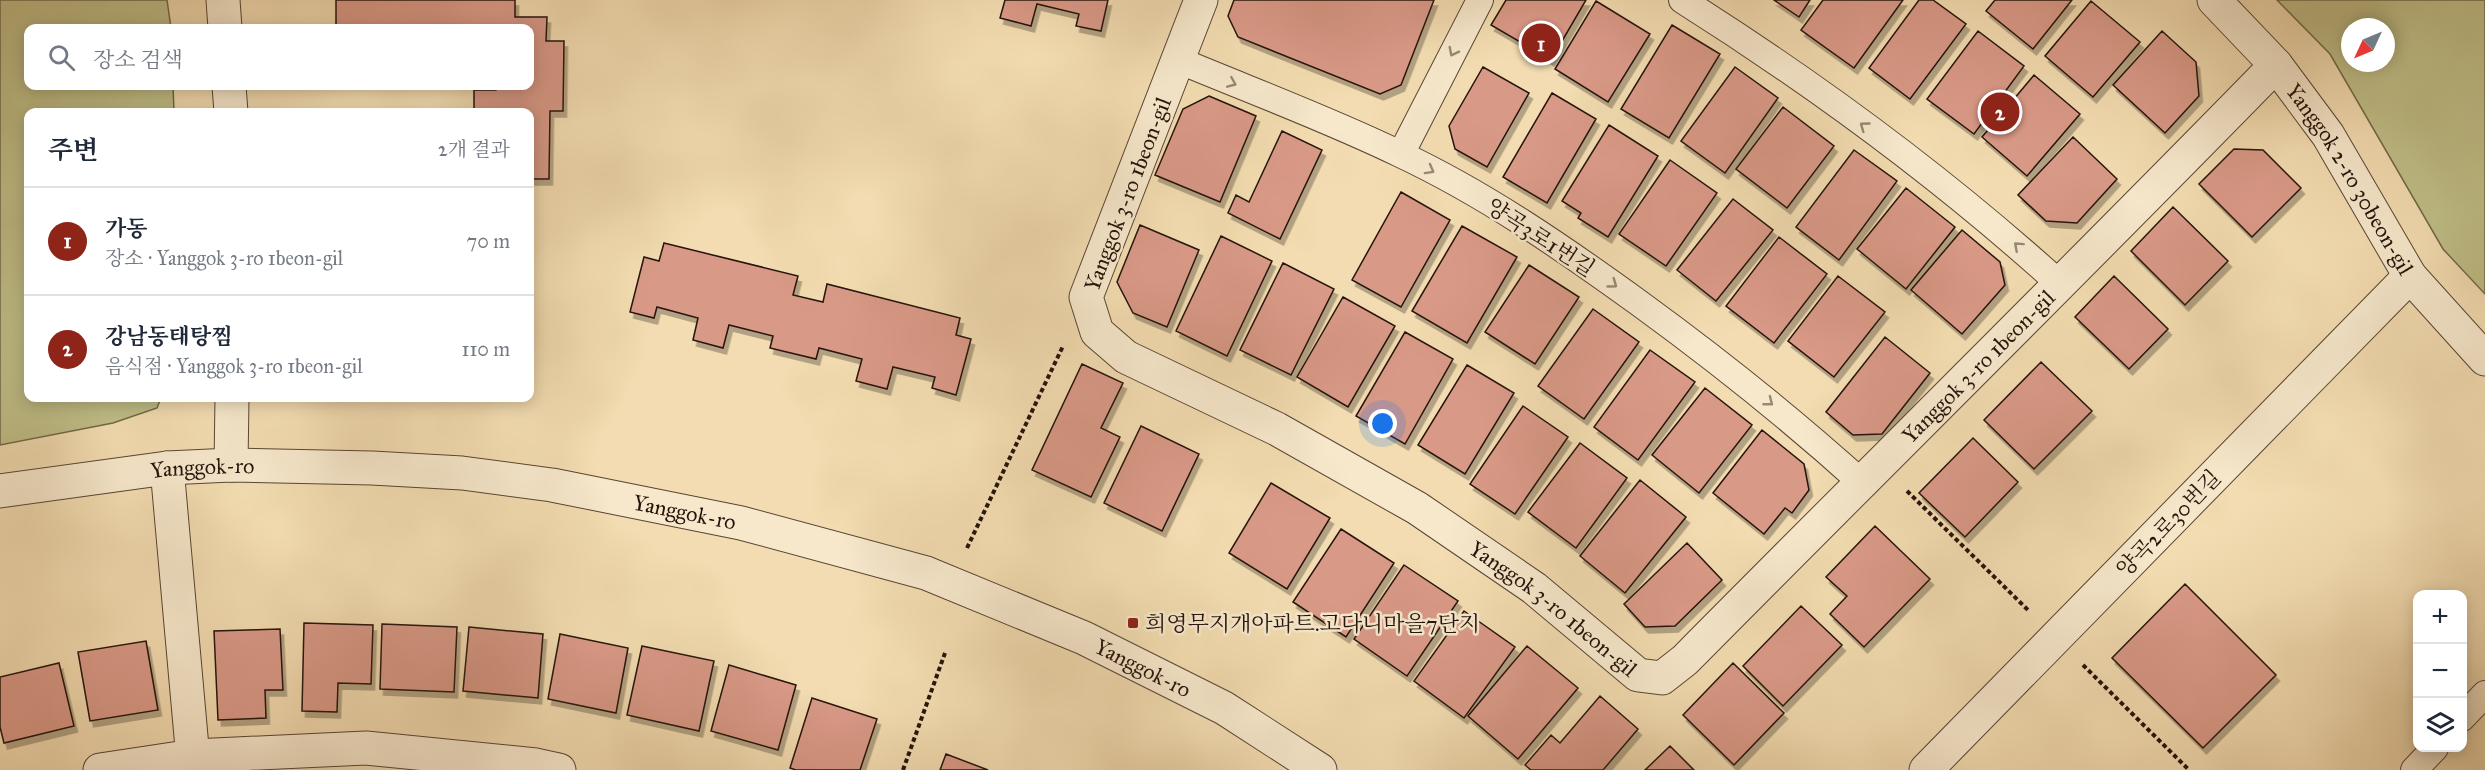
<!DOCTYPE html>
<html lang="ko">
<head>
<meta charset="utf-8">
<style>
	:root { --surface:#fff; --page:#f2f2f3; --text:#1f2937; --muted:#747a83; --line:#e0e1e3; --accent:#8f2418 }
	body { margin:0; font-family:"IM FELL Great Primer","Noto Serif KR",serif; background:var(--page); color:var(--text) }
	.controls { position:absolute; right:18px; bottom:18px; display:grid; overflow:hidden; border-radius:12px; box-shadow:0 3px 15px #0003 }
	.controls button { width:54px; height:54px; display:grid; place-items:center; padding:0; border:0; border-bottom:2px solid var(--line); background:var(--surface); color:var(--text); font:30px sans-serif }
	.compass { position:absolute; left:2341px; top:18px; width:54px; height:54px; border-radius:50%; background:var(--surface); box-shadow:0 3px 15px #0003; rotate:226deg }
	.you { position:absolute; left:1383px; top:424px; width:21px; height:21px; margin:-15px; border:4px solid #fff; border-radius:50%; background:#1a73e8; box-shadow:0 0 0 9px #1a73e833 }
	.badge { display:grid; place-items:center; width:39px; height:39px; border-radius:50%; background:var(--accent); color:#fff; font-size:20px; font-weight:700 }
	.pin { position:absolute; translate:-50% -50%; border:3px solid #fff; box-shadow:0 2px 6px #0006 }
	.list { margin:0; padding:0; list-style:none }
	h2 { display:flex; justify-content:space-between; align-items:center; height:78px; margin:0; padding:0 24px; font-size:26px }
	h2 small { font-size:20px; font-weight:400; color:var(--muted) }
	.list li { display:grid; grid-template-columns:39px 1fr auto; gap:18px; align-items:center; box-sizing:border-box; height:108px; padding:0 24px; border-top:2px solid var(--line) }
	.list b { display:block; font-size:22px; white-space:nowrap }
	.list p { margin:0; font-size:20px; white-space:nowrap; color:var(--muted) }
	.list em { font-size:20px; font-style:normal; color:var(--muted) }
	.icon { flex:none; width:33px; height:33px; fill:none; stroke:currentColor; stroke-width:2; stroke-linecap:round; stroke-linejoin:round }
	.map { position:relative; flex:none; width:2485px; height:770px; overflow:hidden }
	.search { position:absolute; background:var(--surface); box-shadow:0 3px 15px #0003; left:24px; top:24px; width:510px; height:66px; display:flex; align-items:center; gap:15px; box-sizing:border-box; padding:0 21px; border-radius:12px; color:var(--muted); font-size:22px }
	.panel { position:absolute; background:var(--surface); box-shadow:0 3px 15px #0003; left:24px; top:108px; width:510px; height:294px; border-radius:12px }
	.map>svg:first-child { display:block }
	.green { fill:#c0bf88; stroke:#72694a; stroke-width:1.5; fill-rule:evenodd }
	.building { fill:#d99987; stroke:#25130b; stroke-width:1.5; filter:url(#shadow) }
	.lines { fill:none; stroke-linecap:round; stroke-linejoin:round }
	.service-casing { stroke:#584534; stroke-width:28 }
	.minor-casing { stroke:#584534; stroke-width:35 }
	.tertiary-casing { stroke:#584534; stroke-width:35 }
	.path { stroke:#25130b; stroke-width:4; stroke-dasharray:4.5 3; stroke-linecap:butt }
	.service { stroke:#f7e8cc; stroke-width:26 }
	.minor { stroke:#f7e8cc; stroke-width:33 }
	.tertiary { stroke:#f7e8cc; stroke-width:33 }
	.oneway { stroke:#988875 }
	.poi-dot { fill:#8f2418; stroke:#f7e8cc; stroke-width:2 }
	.labels { text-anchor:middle; stroke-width:5; stroke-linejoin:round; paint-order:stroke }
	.street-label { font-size:22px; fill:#25130b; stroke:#f7e8cc }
	.poi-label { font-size:22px; fill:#25130b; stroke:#f7e8cc; text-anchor:start }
</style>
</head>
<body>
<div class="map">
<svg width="2485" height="770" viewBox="0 0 2485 770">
	<defs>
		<filter id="shadow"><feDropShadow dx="3.5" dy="6" stdDeviation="0" flood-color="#0004"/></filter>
	</defs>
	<rect width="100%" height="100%" fill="#f3dcb1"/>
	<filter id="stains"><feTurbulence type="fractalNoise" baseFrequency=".00333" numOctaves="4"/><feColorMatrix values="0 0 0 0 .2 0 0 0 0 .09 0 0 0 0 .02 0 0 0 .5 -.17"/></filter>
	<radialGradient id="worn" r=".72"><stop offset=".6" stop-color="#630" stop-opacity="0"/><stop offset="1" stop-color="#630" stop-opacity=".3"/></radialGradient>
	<path class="green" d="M 0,0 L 167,0 L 171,28 L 28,28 L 28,86 L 173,86 L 174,112 L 28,112 L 28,398 L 161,398 L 157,408 L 113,423 L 0,445 Z
		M 2277,0 L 2485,0 L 2485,294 L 2443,249 L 2330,54 ZM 2350,27 L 2386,27 L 2386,63 L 2350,63 Z"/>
	<path class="building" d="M 336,0 L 515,0 L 515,17 L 547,17 L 546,41 L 564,41 L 563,111 L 550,111 L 549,179 L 530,179 L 530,112 L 474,112 L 474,90 L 496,90 L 497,86 L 530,86 L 530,28 L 336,28 Z
		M 1005,0 L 1108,0 L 1101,31 L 1076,26 L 1079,14 L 1037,4 L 1031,26 L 1000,18 Z
		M 1234,0 L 1434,0 L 1401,85 L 1380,94 L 1238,37 L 1228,16 Z
		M 1506,0 L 1586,0 L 1551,60 L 1491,25 Z
		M 1774,0 L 1810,0 L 1799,17 Z
		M 1823,0 L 1903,0 L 1854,68 L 1801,30 Z
		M 1919,0 L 1933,0 L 1966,24 L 1910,99 L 1869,68 Z
		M 1995,0 L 2072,0 L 2033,49 L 1986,11 Z
		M 1596,1 L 1650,34 L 1608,102 L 1555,69 Z
		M 2091,1 L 2140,42 L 2093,97 L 2045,56 Z
		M 1672,25 L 1720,54 L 1669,138 L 1621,109 Z
		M 1978,31 L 2024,66 L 1974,134 L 1927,99 Z
		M 2162,31 L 2196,62 L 2199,96 L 2165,133 L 2113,85 Z
		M 1483,67 L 1529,93 L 1487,167 L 1455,149 L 1449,126 Z
		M 1735,67 L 1778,98 L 1725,173 L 1681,141 Z
		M 2034,75 L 2080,114 L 2027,176 L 1982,137 Z
		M 1552,93 L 1596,119 L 1547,203 L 1503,177 Z
		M 1209,96 L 1256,116 L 1220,202 L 1155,175 L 1183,109 Z
		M 1783,107 L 1834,146 L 1787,208 L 1736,169 Z
		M 1609,125 L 1658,156 L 1608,237 L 1578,218 L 1581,213 L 1562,201 Z
		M 1282,131 L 1322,150 L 1280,239 L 1228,213 L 1236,195 L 1249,202 Z
		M 2073,137 L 2117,179 L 2077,223 L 2046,221 L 2018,195 Z
		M 2234,149 L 2263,150 L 2301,188 L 2252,237 L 2199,184 Z
		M 1854,150 L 1897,181 L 1839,260 L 1796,227 Z
		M 1670,160 L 1717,193 L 1666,266 L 1619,234 Z
		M 1906,188 L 1955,227 L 1906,289 L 1857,249 Z
		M 1401,192 L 1450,220 L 1401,307 L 1352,280 Z
		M 1733,199 L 1773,230 L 1716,301 L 1677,270 Z
		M 2173,207 L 2228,261 L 2185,305 L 2131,251 Z
		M 1140,225 L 1199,250 L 1167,327 L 1133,313 L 1117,282 Z
		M 1462,226 L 1517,257 L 1467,343 L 1412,311 Z
		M 1962,230 L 2000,262 L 2005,285 L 1962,334 L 1911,290 Z
		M 1221,236 L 1272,261 L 1227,356 L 1176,331 Z
		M 1779,237 L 1827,274 L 1774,343 L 1726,306 Z
		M 664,243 L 798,276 L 793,295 L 823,302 L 827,284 L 960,318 L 956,335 L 971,339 L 956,395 L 932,388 L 935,377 L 893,367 L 887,389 L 856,381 L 862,359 L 819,348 L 816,359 L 770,348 L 773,336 L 729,325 L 723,348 L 693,340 L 698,318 L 657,307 L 654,318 L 630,312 L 644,257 L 659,261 Z
		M 1283,263 L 1334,289 L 1291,375 L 1240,350 Z
		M 1529,265 L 1579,297 L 1535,364 L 1485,332 Z
		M 1838,276 L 1885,312 L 1834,377 L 1788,341 Z
		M 2114,276 L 2168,329 L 2129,369 L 2075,317 Z
		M 1343,297 L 1395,326 L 1348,407 L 1297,377 Z
		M 1593,309 L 1639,342 L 1584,419 L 1538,386 Z
		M 1405,332 L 1453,359 L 1405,444 L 1356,416 Z
		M 1885,337 L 1930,373 L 1882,434 L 1853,435 L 1826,412 Z
		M 1650,350 L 1695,382 L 1638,460 L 1594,427 Z
		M 2041,362 L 2092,411 L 2034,469 L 1984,420 Z
		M 1082,364 L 1123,383 L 1101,428 L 1120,437 L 1091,497 L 1032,470 Z
		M 1467,365 L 1514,393 L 1465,474 L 1418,445 Z
		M 1705,388 L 1752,425 L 1699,493 L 1652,455 Z
		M 1523,406 L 1568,437 L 1515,514 L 1470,484 Z
		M 1141,426 L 1199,454 L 1162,531 L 1104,503 Z
		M 1762,430 L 1804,464 L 1809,490 L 1792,513 L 1785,508 L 1764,534 L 1713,493 Z
		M 1973,438 L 2018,482 L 1965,537 L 1919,493 Z
		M 1580,443 L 1627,478 L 1576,548 L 1528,512 Z
		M 1640,480 L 1686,517 L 1625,593 L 1580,556 Z
		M 1271,483 L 1330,518 L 1287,589 L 1229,553 Z
		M 1875,526 L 1930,579 L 1864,647 L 1830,614 L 1847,596 L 1826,577 Z
		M 1341,529 L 1394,563 L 1346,637 L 1293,602 Z
		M 1687,543 L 1722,580 L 1675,626 L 1645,627 L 1624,604 Z
		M 1404,565 L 1458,601 L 1407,676 L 1354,639 Z
		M 2185,584 L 2276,675 L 2203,748 L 2112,658 Z
		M 1801,606 L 1842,645 L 1783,706 L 1743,666 Z
		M 1464,611 L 1515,647 L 1464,718 L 1414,681 Z
		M 304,623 L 373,625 L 371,684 L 338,683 L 337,712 L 302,711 Z
		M 382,624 L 457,627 L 454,692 L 380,689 Z
		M 469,627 L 543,634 L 538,698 L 463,691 Z
		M 280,629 L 283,690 L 265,690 L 266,718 L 218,720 L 214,631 Z
		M 560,634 L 628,648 L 616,713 L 548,699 Z
		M 146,641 L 158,710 L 90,721 L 78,652 Z
		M 642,646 L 714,661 L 699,731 L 627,715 Z
		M 1527,646 L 1578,688 L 1518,759 L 1468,716 Z
		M 59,663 L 74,726 L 4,743 L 0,727 L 0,677 Z
		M 1733,663 L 1784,713 L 1734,765 L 1683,715 Z
		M 729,665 L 796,685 L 778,750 L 711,731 Z
		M 1600,696 L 1638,729 L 1603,770 L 1531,770 L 1525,765 L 1551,735 L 1560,743 Z
		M 812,698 L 877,719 L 860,770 L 796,770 L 790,768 Z
		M 1670,746 L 1694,770 L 1645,770 Z
		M 946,754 L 988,770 L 940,770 Z"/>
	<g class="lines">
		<defs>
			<path id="service" d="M 1682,0 C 1815,84 1944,179 2061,285
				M 1178,60 C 1252,91 1328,119 1400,154 C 1485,194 1563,248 1639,303 C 1716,359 1790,418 1861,482
				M 1401,154 L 1480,0
				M 2462,718 L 2485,694
				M 2414,770 L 2435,748"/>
			<g id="minor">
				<path d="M 223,0 L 225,28"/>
				<path id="s1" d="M 1201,0 L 1086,297 L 1097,332 L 1126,357 L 1277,429 L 1417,508 L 1534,588 L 1638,675 L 1662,678 L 1685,660 C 1882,461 2081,265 2276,65"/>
				<path id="s2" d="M 2214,0 L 2276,65 L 2328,135 L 2410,276 L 2485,359"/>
				<path d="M 229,86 L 231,112"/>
				<path d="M 231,465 L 232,398"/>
				<path d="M 167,468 L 194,770"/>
				<path d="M 100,770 L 193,756 L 366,748 L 536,765 L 559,770"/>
				<path d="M 1926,770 L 2410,276"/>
			</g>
			<g id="tertiary">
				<path id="s3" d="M 0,491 L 167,468 L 231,465 L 372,468 L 462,473 L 552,485 L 741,523 L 926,573 L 1084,638 L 1224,708 L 1320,770"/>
			</g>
		</defs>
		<use href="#service" class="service-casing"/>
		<use href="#minor" class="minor-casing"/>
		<use href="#tertiary" class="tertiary-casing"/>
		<path class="path" d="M 1907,491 L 2030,612
			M 967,548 L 1063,346
			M 2083,665 L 2189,770
			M 903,770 L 945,653"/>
		<use href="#service" class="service"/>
		<use href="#minor" class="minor"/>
		<use href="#tertiary" class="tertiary"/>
	</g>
	<defs><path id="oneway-chevron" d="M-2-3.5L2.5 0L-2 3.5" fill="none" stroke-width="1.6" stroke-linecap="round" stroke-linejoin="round" transform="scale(1.5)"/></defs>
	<g class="oneway">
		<use href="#oneway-chevron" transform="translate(1453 52) rotate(117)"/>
		<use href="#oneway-chevron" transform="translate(1232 83) rotate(23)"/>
		<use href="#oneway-chevron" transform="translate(1864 126) rotate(-144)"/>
		<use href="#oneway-chevron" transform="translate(1430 170) rotate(29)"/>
		<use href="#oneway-chevron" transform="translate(2018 246) rotate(-138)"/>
		<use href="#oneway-chevron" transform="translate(1613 284) rotate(36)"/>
		<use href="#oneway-chevron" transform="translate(1769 402) rotate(38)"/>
	</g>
	<rect class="poi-dot" x="1127" y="617" width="12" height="12" rx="3"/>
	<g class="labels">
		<g class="street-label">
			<text dy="8" stroke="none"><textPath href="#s2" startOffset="226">Yanggok 2-ro 30beon-gil</textPath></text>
			<text transform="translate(1127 194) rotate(-69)" y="8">Yanggok 3-ro 1beon-gil</text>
			<text transform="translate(1541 237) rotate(33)" y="8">양곡3로1번길</text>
			<text dy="8" stroke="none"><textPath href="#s1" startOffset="1467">Yanggok 3-ro 1beon-gil</textPath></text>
			<text dy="8" stroke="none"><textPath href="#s3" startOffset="204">Yanggok-ro</textPath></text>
			<text dy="8" stroke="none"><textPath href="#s3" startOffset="690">Yanggok-ro</textPath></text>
			<text transform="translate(2168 523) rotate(-46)" y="8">양곡2로30번길</text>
			<text dy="8" stroke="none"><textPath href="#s1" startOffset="891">Yanggok 3-ro 1beon-gil</textPath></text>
			<text dy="8" stroke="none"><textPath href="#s3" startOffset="1176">Yanggok-ro</textPath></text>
		</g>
		<g class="poi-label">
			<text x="1145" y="631">희영무지개아파트.고다니마을7단지</text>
		</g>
	</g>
	<rect width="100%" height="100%" filter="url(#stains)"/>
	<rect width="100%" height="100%" fill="url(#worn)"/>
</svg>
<div class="controls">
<button>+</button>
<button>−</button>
<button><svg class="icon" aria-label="layers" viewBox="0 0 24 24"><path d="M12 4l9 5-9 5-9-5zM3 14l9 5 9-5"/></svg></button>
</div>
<svg class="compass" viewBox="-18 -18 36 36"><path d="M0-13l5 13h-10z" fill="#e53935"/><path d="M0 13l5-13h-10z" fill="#747a83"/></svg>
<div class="you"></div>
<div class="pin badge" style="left:1541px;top:43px">1</div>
<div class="pin badge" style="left:2000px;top:112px">2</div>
<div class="search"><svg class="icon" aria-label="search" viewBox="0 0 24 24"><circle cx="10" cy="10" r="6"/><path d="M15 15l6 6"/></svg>장소 검색</div>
<section class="panel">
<h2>주변<small>2개 결과</small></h2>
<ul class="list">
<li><span class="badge">1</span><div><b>가동</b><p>장소 · Yanggok 3-ro 1beon-gil</p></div><em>70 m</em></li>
<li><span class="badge">2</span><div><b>강남동태탕찜</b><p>음식점 · Yanggok 3-ro 1beon-gil</p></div><em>110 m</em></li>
</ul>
</section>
</div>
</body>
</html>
